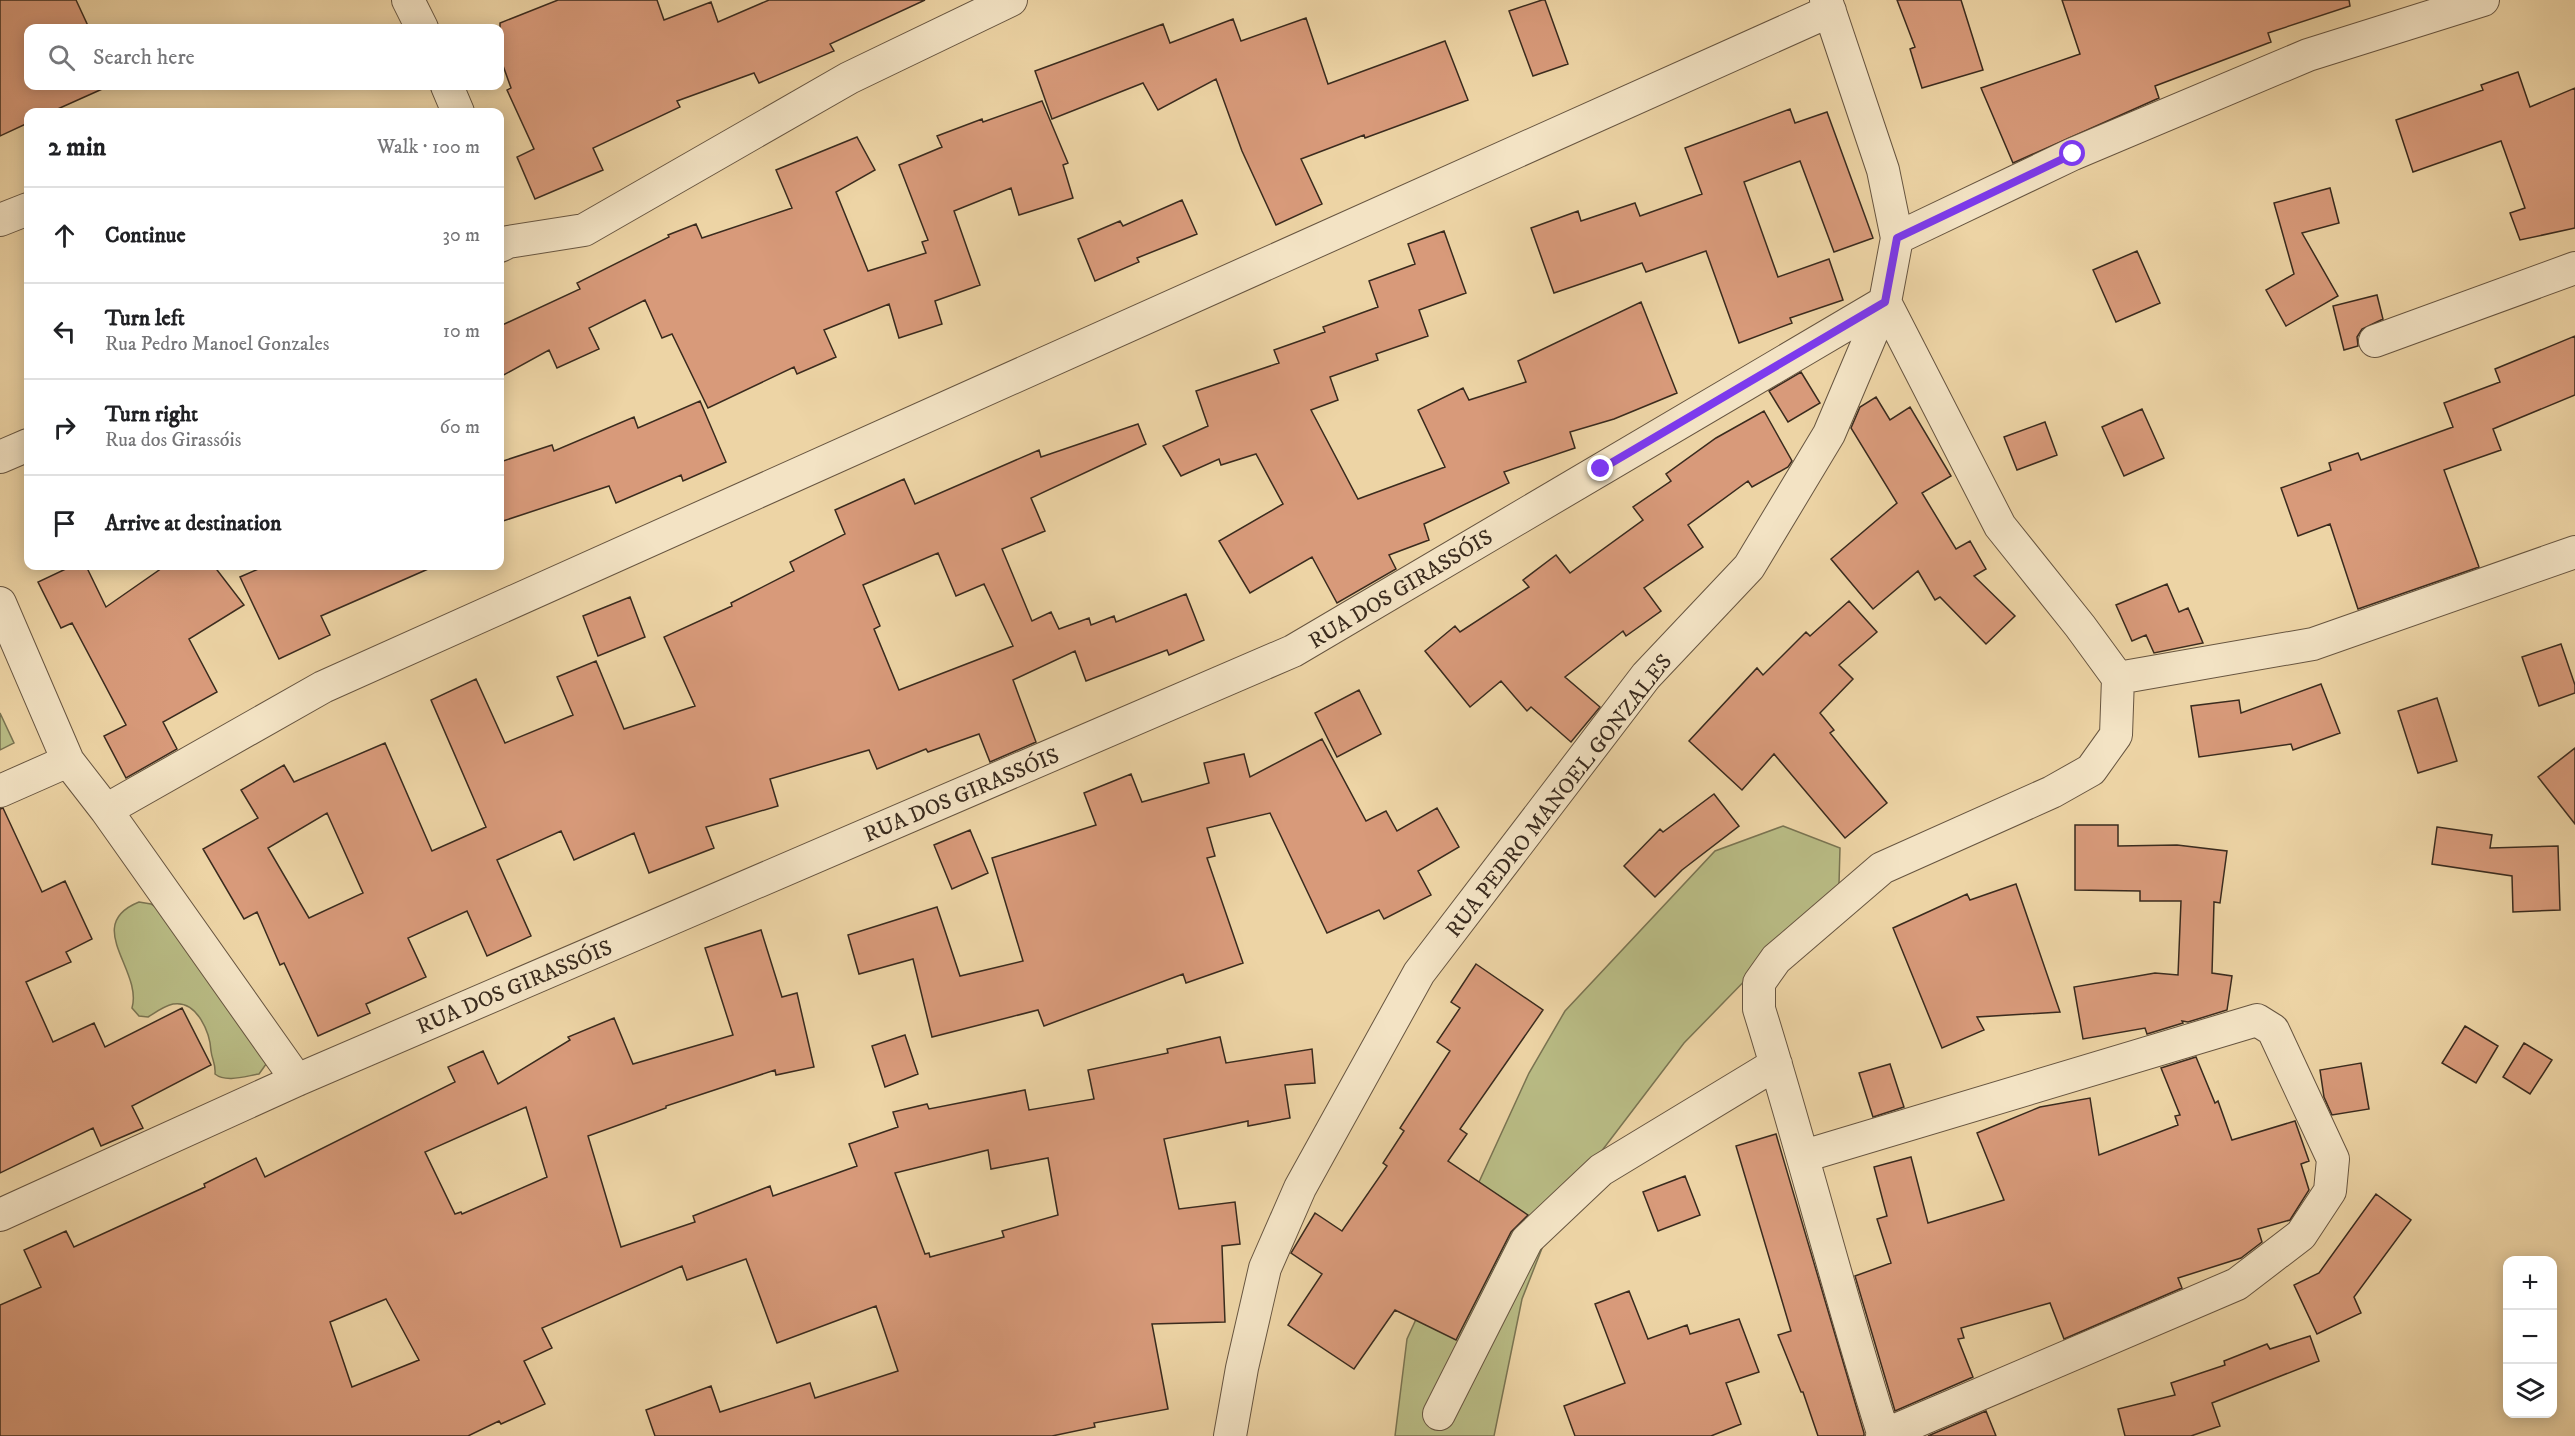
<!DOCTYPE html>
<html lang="en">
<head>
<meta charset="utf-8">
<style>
	:root { --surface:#fff; --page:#f2f2f2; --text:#202124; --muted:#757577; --line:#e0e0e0 }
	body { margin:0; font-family:"IM FELL DW Pica",serif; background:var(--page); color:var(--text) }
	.controls { position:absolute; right:18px; bottom:18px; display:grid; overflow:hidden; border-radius:12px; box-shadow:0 3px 15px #0003 }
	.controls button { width:54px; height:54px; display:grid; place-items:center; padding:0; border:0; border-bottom:2px solid var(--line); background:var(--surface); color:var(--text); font:30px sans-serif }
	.stop { position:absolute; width:18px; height:18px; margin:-14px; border:4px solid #7c3aed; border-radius:50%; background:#fff }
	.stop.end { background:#7c3aed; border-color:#fff; box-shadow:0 2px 6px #0008 }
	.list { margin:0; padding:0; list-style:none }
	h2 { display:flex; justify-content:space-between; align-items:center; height:78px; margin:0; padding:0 24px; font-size:26px }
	h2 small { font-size:20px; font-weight:400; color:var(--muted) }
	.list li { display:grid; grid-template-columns:39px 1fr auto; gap:18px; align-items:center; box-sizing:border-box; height:96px; padding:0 24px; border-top:2px solid var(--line) }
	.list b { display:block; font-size:22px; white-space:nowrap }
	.list p { margin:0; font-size:20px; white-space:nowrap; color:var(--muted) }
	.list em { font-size:20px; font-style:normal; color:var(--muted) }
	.icon { flex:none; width:33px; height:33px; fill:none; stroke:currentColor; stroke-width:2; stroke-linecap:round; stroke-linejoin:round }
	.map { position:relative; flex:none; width:2575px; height:1436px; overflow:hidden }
	.search { position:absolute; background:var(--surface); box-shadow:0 3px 15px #0003; left:24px; top:24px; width:480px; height:66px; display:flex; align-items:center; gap:15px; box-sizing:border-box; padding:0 21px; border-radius:12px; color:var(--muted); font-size:22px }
	.panel { position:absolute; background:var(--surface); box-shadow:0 3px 15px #0003; left:24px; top:108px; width:480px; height:462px; border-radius:12px }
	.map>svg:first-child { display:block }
	.green { fill:#b9bc85; stroke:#7a7452; stroke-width:1.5 }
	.building { fill:#d89a7a; stroke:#3a2b1e; stroke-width:1.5; fill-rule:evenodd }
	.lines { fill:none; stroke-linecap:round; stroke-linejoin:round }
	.street-casing { stroke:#675540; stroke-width:34 }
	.street { stroke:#f3e3c4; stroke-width:32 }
	.route { stroke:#7c3aed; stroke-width:8 }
	.labels { text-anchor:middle; stroke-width:6; stroke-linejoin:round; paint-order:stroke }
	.street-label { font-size:22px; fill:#3a2b1e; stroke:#f3e3c4 }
</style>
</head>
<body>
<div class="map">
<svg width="2575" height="1436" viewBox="0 0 2575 1436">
	<rect width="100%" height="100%" fill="#edd4a5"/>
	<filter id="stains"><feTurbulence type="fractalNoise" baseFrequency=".00333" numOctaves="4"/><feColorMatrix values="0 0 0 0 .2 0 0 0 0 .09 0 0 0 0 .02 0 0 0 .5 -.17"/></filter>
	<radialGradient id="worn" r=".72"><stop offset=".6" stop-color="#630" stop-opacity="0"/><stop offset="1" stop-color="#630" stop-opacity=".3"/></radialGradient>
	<path class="green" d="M 0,713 L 14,743 L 0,750 Z
		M 1783,826 L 1840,848 L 1839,884 L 1684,1043 L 1591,1165 L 1550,1228 L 1522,1299 L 1494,1436 L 1395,1436 L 1407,1339 L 1529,1073 L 1565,1011 L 1715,851 Z
		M 139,902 L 151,904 L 169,916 L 269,1060 L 259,1074 C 246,1076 226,1083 215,1074 C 216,1064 212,1060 211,1051 C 210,1034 198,1000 173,1004 C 164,1006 156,1012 148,1017 L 139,1016 L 132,1008 C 143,970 82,925 139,902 Z"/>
	<path class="building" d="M 0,0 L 76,0 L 89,28 L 28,28 L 28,86 L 109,86 L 51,112 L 28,112 L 28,123 L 0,136 Z
		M 558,0 L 657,0 L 664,20 L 711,2 L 718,22 L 769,0 L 925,0 L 830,44 L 834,51 L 759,83 L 754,73 L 677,101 L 680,107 L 593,148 L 603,170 L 535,199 L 517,157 L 534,149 L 507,90 L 511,88 L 500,57 L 500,23 Z
		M 1542,0 L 1545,0 L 1568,64 L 1533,76 L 1509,11 Z
		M 1897,0 L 1961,0 L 1983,70 L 1922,88 L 1910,49 L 1915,47 Z
		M 2062,0 L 2349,0 L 2350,6 L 2268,33 L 2271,42 L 2155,86 L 2159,98 L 2013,163 L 1981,88 L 2080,54 Z
		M 1306,18 L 1328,84 L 1445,41 L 1468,100 L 1365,138 L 1364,135 L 1301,159 L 1322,204 L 1276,225 L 1242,151 L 1216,79 L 1158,110 L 1143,83 L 1052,119 L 1035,71 L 1163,24 L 1170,43 L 1233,19 L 1241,41 Z
		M 2518,72 L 2530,107 L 2575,88 L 2575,228 L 2520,240 L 2510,213 L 2525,208 L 2501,141 L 2413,172 L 2396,120 L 2483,90 L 2481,85 Z
		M 1042,101 L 1068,163 L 1063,165 L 1073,198 L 1019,215 L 1011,188 L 954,211 L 980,285 L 935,301 L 942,324 L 899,338 L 889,304 L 824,330 L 836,357 L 797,374 L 794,367 L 708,408 L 672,334 L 662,338 L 645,300 L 589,328 L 599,349 L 557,368 L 549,350 L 500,377 L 500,326 L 580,289 L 577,283 L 669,237 L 668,235 L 696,224 L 702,238 L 792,208 L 776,170 L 857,137 L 875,170 L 836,192 L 868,271 L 926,253 L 922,242 L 928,240 L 899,165 L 942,147 L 937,136 L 982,119 L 983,122 Z
		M 1790,109 L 1795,123 L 1827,112 L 1873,238 L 1834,252 L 1800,161 L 1744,182 L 1778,277 L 1829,259 L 1843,300 L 1790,318 L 1792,323 L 1739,343 L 1706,251 L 1646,272 L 1642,263 L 1554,293 L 1531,228 L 1578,211 L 1581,221 L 1635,203 L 1640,216 L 1702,194 L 1685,148 Z
		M 2330,188 L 2339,223 L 2302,233 L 2338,296 L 2286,326 L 2266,290 L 2294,274 L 2274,203 Z
		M 1182,200 L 1197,234 L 1137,258 L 1139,262 L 1095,281 L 1078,239 L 1120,221 L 1123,226 Z
		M 1444,231 L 1466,293 L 1419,310 L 1428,336 L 1376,354 L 1378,360 L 1330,377 L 1338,400 L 1311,410 L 1358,499 L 1445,467 L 1418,410 L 1463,388 L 1469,400 L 1526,382 L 1518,361 L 1641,302 L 1677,393 L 1614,419 L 1570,432 L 1575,448 L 1504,472 L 1509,483 L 1424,524 L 1429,540 L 1389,555 L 1396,569 L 1337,603 L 1312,557 L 1250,593 L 1219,541 L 1283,504 L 1256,454 L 1221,465 L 1219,459 L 1181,476 L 1163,446 L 1208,426 L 1196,391 L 1279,363 L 1274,350 L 1325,332 L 1323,327 L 1378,307 L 1369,281 L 1415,264 L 1408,244 Z
		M 2137,251 L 2160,303 L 2116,322 L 2093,270 Z
		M 2377,295 L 2383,319 L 2362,329 L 2357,337 L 2358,346 L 2344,350 L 2333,306 Z
		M 2575,336 L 2575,395 L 2493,429 L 2501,450 L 2444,470 L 2479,567 L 2358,609 L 2330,524 L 2298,536 L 2281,488 L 2331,470 L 2329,463 L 2358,453 L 2361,460 L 2453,427 L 2444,403 L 2500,382 L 2495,369 Z
		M 1801,372 L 1820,403 L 1788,422 L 1769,391 Z
		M 1876,397 L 1890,420 L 1910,407 L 1951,476 L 1922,493 L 1956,549 L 1970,541 L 1986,569 L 1974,576 L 2015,616 L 1986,644 L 1940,597 L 1935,600 L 1918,571 L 1873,609 L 1831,559 L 1897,503 L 1851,428 L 1860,407 Z
		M 700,401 L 726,462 L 683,481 L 681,475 L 616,503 L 609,486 L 500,522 L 500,462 L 552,445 L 554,451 L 634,417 L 638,428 Z
		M 2142,409 L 2164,458 L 2124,476 L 2102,427 Z
		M 1764,411 L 1792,461 L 1788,467 L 1752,487 L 1748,481 L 1688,525 L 1703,547 L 1644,588 L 1661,611 L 1626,636 L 1623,631 L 1565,677 L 1600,707 L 1571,742 L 1531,707 L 1527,711 L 1501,681 L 1470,707 L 1425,651 L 1455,626 L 1460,632 L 1529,587 L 1523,580 L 1556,555 L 1570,573 L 1643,520 L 1633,507 L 1671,481 L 1666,474 L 1716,438 Z
		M 2045,422 L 2057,455 L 2017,470 L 2004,437 Z
		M 1138,424 L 1146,444 L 1031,498 L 1045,531 L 1002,549 L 1032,621 L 1051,612 L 1059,629 L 1089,618 L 1091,625 L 1114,616 L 1116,622 L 1186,594 L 1204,640 L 1169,655 L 1167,650 L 1086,681 L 1075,651 L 1013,680 L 1036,742 L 990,762 L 979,734 L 928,752 L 926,749 L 877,769 L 869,750 L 770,779 L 778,806 L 706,827 L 714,848 L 649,873 L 634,833 L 574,860 L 561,831 L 497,860 L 531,936 L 487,956 L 467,911 L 408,938 L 426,977 L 366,1004 L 370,1013 L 318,1036 L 284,963 L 280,965 L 257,912 L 244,919 L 203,849 L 258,818 L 241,790 L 284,765 L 294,782 L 385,743 L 432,851 L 486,827 L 431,700 L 476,679 L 505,743 L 573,715 L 557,677 L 596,661 L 624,729 L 695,706 L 664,637 L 732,606 L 731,603 L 794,571 L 790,562 L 845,534 L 835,510 L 904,479 L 915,504 L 1039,450 L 1041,457 ZM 938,553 L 956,596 L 984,584 L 1013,646 L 899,690 L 874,629 L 880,626 L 863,585 ZM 327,813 L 363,893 L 309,918 L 268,848 Z
		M 72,566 L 86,566 L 106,607 L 165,566 L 214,566 L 244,605 L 189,639 L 217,692 L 163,722 L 177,749 L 126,778 L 104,736 L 126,725 L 72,623 L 61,628 L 38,582 Z
		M 265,566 L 435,566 L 321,616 L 330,635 L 279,659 L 240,577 Z
		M 2167,584 L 2179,612 L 2188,608 L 2203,643 L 2154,653 L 2146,635 L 2132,641 L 2116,605 Z
		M 630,597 L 645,637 L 598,656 L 583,616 Z
		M 1849,601 L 1877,632 L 1839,665 L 1853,679 L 1820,713 L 1834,730 L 1830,733 L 1887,803 L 1845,838 L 1774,754 L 1742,790 L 1689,741 L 1757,668 L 1763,675 L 1806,632 L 1810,636 Z
		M 2561,644 L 2575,685 L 2575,693 L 2539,706 L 2522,657 Z
		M 2321,684 L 2340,733 L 2293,750 L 2291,744 L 2199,757 L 2191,706 L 2239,700 L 2241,713 Z
		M 1359,690 L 1381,734 L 1337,757 L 1315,713 Z
		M 2437,698 L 2457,761 L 2418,773 L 2398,711 Z
		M 1322,739 L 1366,821 L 1386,811 L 1397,831 L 1437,808 L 1459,847 L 1418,871 L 1431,895 L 1384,919 L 1379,910 L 1327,933 L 1270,813 L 1207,828 L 1215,856 L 1207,858 L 1243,963 L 1186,983 L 1183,974 L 1044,1026 L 1038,1010 L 932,1037 L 913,959 L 859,974 L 848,935 L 937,907 L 960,976 L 1023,961 L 992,858 L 1096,825 L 1084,793 L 1131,774 L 1142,802 L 1209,783 L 1204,763 L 1244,754 L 1250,777 Z
		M 2575,748 L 2575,824 L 2538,777 Z
		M 1714,794 L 1739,826 L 1682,870 L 1655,897 L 1624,866 L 1660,829 L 1663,832 Z
		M 3,808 L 42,892 L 65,881 L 92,939 L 66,952 L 71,962 L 26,982 L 53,1042 L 94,1023 L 105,1047 L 182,1008 L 211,1065 L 132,1106 L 143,1128 L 101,1146 L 93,1128 L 0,1173 L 0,809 Z
		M 2075,825 L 2118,825 L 2118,846 L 2177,845 L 2227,851 L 2220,903 L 2214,902 L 2212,973 L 2232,976 L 2227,1010 L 2188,1022 L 2182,1021 L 2183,1023 L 2147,1034 L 2145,1028 L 2083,1039 L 2074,987 L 2155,973 L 2178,975 L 2181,901 L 2140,901 L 2140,891 L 2075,890 Z
		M 2437,827 L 2492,835 L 2490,848 L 2558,846 L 2560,910 L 2513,912 L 2512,876 L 2432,864 Z
		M 970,830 L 988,873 L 952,889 L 934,845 Z
		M 2016,884 L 2060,1012 L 1977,1017 L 1984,1030 L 1942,1048 L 1893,928 L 1967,894 L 1970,900 Z
		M 761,930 L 782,997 L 797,993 L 814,1067 L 776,1075 L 775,1070 L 666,1106 L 666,1108 L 588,1136 L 621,1247 L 695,1222 L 693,1216 L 770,1186 L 773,1196 L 857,1166 L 849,1144 L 898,1127 L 893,1112 L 927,1104 L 929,1109 L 1025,1090 L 1029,1110 L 1094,1099 L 1088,1070 L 1168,1053 L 1167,1049 L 1220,1037 L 1226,1063 L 1312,1049 L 1315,1083 L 1285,1085 L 1290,1118 L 1248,1126 L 1248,1121 L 1164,1139 L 1179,1209 L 1235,1202 L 1240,1244 L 1222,1246 L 1225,1322 L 1152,1324 L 1168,1409 L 1094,1423 L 1095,1427 L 1052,1436 L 655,1436 L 646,1410 L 711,1386 L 720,1412 L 810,1383 L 815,1398 L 898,1371 L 876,1306 L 777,1343 L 746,1259 L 687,1280 L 682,1266 L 542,1328 L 552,1348 L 524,1361 L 545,1404 L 501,1424 L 499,1421 L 468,1436 L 0,1436 L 0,1305 L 41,1287 L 24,1250 L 66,1231 L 74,1247 L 205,1187 L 204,1184 L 256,1158 L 265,1177 L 455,1082 L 448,1067 L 483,1051 L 498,1084 L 570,1040 L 568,1037 L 614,1018 L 633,1064 L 733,1035 L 705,948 ZM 526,1107 L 547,1177 L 462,1214 L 461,1212 L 455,1214 L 425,1152 ZM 988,1150 L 991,1169 L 1048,1158 L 1058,1215 L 1002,1231 L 1004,1237 L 930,1257 L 929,1253 L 925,1254 L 895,1173 ZM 386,1299 L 419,1360 L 352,1387 L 330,1322 Z
		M 1476,964 L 1543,1010 L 1460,1129 L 1467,1134 L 1448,1161 L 1528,1215 L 1511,1232 L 1456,1340 L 1395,1310 L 1354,1369 L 1288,1325 L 1322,1274 L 1291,1253 L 1315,1213 L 1342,1231 L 1387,1166 L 1383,1163 L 1404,1131 L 1400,1128 L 1450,1051 L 1437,1042 L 1460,1008 L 1451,1002 Z
		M 2465,1026 L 2498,1046 L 2476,1083 L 2442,1063 Z
		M 905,1035 L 918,1074 L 885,1087 L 872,1046 Z
		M 2524,1043 L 2552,1060 L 2530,1094 L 2503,1077 Z
		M 2196,1057 L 2215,1103 L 2218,1101 L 2232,1140 L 2295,1121 L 2309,1161 L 2301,1164 L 2309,1190 L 2290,1220 L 2258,1229 L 2262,1242 L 2241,1258 L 2178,1278 L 2182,1288 L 2064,1339 L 2050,1303 L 1961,1328 L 1964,1338 L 1958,1339 L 1973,1377 L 1895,1411 L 1855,1276 L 1891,1263 L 1877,1219 L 1887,1216 L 1874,1167 L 1911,1157 L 1928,1223 L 2004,1200 L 1977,1133 L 2040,1107 L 2090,1098 L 2099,1155 L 2178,1125 L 2175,1116 L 2180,1115 L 2161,1068 Z
		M 2361,1063 L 2369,1109 L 2332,1115 L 2324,1097 L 2320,1070 Z
		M 1890,1064 L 1904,1107 L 1873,1117 L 1859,1073 Z
		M 1776,1134 L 1864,1433 L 1864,1436 L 1818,1436 L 1803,1392 L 1801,1392 L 1778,1335 L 1791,1331 L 1736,1146 Z
		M 1685,1176 L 1700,1215 L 1658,1231 L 1643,1192 Z
		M 2376,1194 L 2411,1220 L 2354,1297 L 2361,1313 L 2317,1334 L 2294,1285 L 2319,1273 Z
		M 1629,1291 L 1648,1339 L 1687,1325 L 1690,1334 L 1739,1319 L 1759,1372 L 1726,1383 L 1741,1424 L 1711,1436 L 1575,1436 L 1564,1406 L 1625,1383 L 1595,1304 Z
		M 2310,1336 L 2319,1361 L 2212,1403 L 2220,1426 L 2191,1436 L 2125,1436 L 2118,1409 L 2175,1395 L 2171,1383 L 2225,1365 L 2224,1361 L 2267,1344 L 2270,1349 Z
		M 1986,1411 L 1996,1436 L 1928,1436 Z"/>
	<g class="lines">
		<defs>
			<path id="street" d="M 408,0 L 422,28
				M 447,86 L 458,112
				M 0,220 L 28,209
				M 1897,238 L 2073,154 L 2308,55 L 2483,0
				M 500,246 L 508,242 L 584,230 L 849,78 L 1011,0
				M 2375,341 L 2575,268
				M 0,457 L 28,445
				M 0,603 L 68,761 L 106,810 L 297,1080
				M 0,791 L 68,761
				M 106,810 L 323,687 L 1830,11
				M 1804,1156 L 2257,1020 L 2273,1030 L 2333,1159 L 2330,1191 L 2301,1235 L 2237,1284 L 1882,1436
				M 0,1215 L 297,1080 L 1293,651 L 1885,302 L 2000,526 L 2080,626 L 2118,678 L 2313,644 L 2575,552
				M 1439,1414 L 1527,1240 L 1601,1170 L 1776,1064
				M 1230,1436 L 1242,1368 L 1265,1268 L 1300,1188 L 1419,973 L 1646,676 L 1749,567 L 1829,434 L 1885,302 L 1897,238 L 1883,170 L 1826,0
				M 1884,1436 C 1839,1295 1803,1150 1759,1009 L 1759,983 L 1776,959 L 1882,868 L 2052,792 L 2091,770 L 2116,735 L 2118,678"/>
		</defs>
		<use href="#street" class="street-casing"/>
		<use href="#street" class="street"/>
	</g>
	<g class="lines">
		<path class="route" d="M 1601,469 L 1885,302 L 1897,238 L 2073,154"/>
	</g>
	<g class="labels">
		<g class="street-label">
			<text transform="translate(1400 588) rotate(-31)" y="8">RUA DOS GIRASSÓIS</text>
			<text transform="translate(961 794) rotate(-23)" y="8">RUA DOS GIRASSÓIS</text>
			<text transform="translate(1558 795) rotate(-52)" y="8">RUA PEDRO MANOEL GONZALES</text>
			<text transform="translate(514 986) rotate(-23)" y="8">RUA DOS GIRASSÓIS</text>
		</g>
	</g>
	<rect width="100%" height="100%" filter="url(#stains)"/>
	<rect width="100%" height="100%" fill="url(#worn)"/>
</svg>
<div class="controls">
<button>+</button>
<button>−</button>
<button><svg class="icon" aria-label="layers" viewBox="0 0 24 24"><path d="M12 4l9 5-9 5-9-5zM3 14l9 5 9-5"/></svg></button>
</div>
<div class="stop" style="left:2073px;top:154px"></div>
<div class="stop end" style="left:1601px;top:469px"></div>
<div class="search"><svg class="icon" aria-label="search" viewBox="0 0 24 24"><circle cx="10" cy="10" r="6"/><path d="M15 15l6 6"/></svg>Search here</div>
<section class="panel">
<h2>2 min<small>Walk · 100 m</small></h2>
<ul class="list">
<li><svg class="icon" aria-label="ahead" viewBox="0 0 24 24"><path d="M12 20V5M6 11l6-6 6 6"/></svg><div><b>Continue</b></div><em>30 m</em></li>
<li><svg class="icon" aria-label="left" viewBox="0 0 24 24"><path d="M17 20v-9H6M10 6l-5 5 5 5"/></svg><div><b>Turn left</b><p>Rua Pedro Manoel Gonzales</p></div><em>10 m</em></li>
<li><svg class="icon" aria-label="right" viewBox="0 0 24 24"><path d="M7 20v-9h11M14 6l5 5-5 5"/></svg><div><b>Turn right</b><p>Rua dos Girassóis</p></div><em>60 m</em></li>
<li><svg class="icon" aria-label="arrive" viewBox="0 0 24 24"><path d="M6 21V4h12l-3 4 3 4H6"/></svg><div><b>Arrive at destination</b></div></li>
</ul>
</section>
</div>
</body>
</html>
